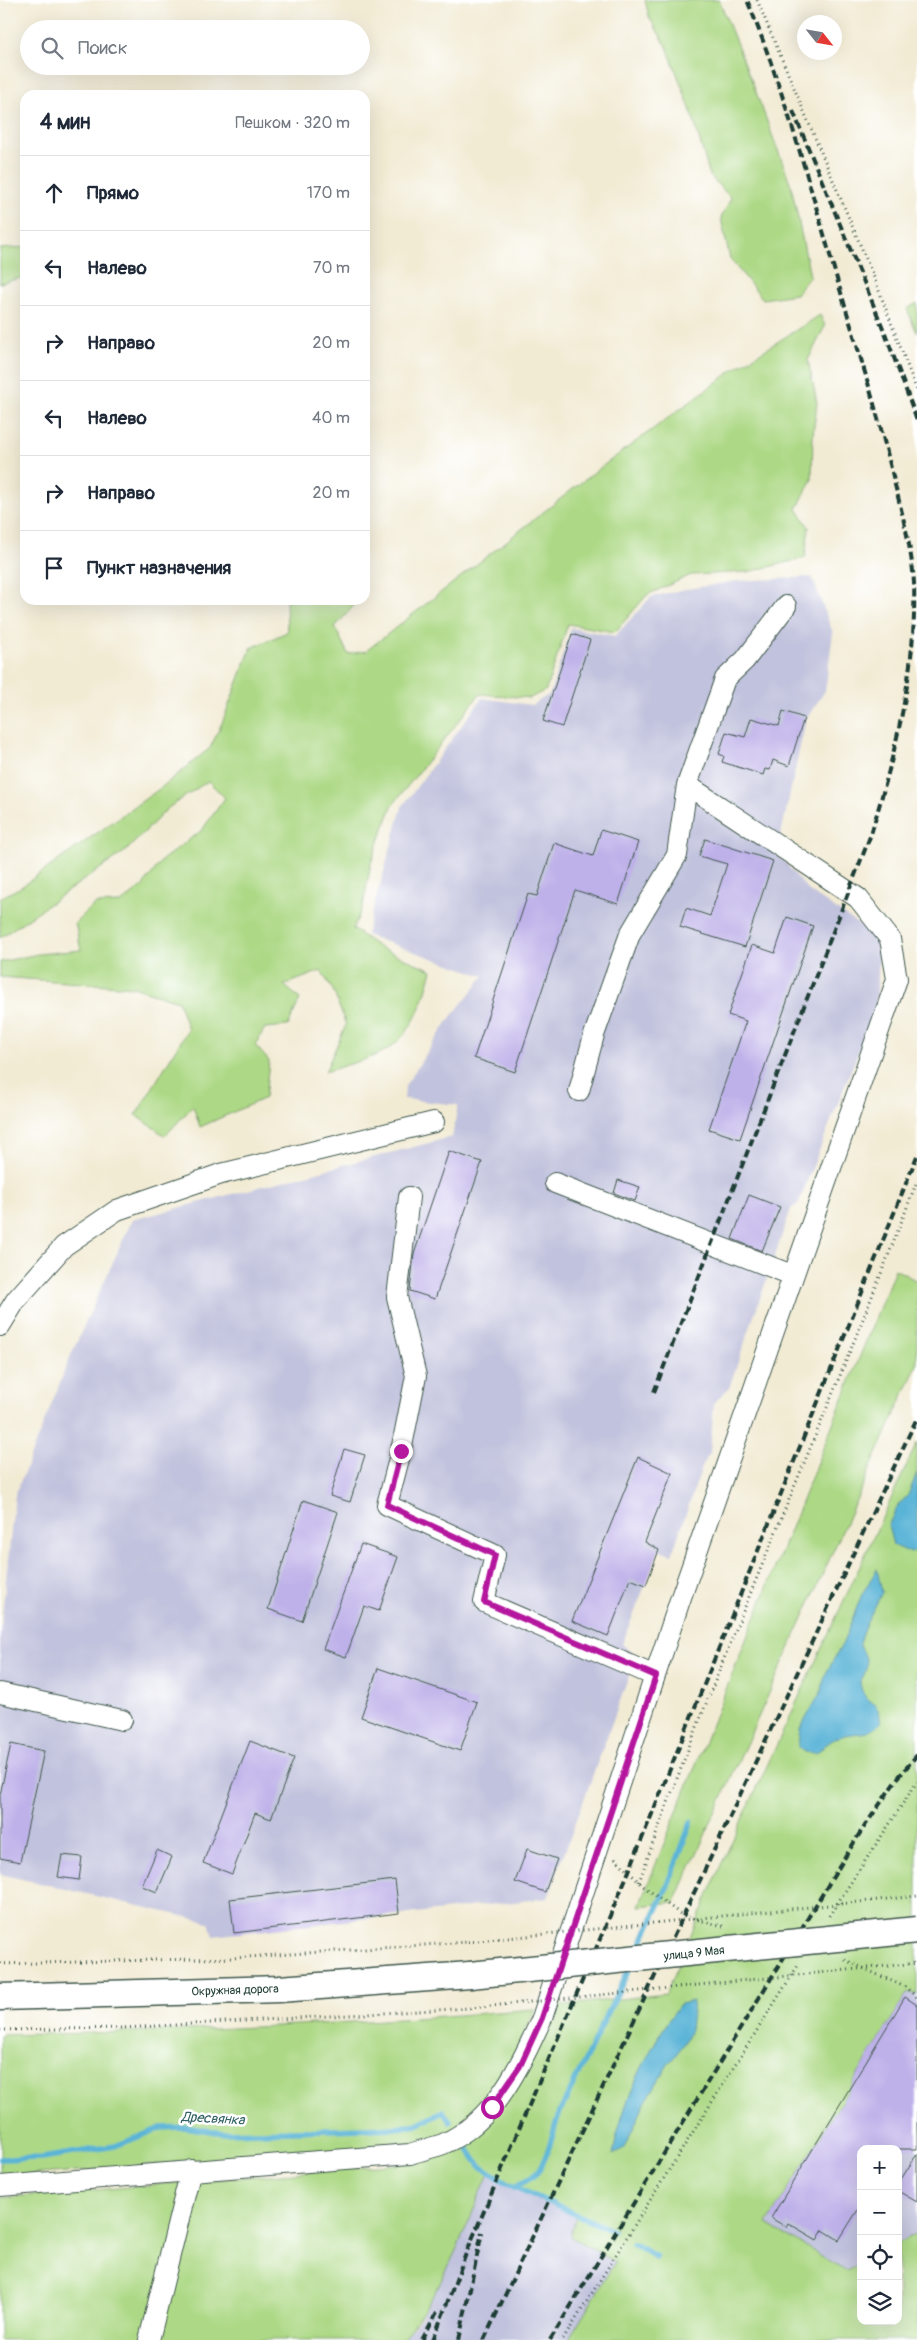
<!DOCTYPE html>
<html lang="ru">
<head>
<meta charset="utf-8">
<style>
	:root { --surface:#fff; --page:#f2f2f3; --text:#1f2937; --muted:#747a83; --line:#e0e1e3 }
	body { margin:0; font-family:Pangolin,sans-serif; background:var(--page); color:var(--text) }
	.controls { position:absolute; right:15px; bottom:15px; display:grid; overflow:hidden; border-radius:10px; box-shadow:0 5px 20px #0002 }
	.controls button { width:45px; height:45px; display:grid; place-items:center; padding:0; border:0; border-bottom:1px solid var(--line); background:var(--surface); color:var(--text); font:25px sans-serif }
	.compass { position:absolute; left:797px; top:15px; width:45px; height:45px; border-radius:50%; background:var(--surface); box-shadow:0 5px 20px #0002; rotate:121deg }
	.stop { position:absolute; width:15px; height:15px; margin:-11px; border:4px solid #b5179e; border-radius:50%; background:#fff }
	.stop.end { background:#b5179e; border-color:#fff; box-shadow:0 1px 5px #0008 }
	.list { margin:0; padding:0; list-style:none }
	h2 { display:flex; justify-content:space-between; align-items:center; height:65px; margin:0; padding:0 20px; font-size:21px }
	h2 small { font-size:16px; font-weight:400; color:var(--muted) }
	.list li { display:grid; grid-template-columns:32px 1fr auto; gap:15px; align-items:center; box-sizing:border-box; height:75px; padding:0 20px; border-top:1px solid var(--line) }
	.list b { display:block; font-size:19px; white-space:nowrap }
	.list em { font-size:16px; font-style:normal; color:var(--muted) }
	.icon { flex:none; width:28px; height:28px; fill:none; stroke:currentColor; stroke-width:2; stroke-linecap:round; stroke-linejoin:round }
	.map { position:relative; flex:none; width:917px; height:2340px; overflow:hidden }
	.search { position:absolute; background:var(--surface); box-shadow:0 5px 20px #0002; left:20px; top:20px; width:350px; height:55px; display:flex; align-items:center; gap:12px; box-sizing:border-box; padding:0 18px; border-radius:28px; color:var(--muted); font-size:19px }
	.panel { position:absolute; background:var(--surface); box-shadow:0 5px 20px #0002; left:20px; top:90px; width:350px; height:515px; border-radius:15px }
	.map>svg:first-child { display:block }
	.industrial { fill:#c1c2dd }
	.green { fill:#add986; stroke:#668b5d }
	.water { fill:#5ab4d7; stroke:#3c7886 }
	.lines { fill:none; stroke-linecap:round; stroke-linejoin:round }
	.stream { stroke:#5ab4d7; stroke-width:5.5 }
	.building { fill:#beb1e9 }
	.minor-casing { stroke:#3f574c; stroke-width:22 }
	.major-casing { stroke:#3f574c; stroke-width:29 }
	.path { stroke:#3f574c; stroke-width:3; stroke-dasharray:1 4; stroke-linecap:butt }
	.minor { stroke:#fff; stroke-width:20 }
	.major { stroke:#fff; stroke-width:26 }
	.rail { stroke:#1f3d34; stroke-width:4; stroke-dasharray:8 4; stroke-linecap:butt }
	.major-bridge-casing { stroke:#3f574c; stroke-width:29; stroke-linecap:butt }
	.path-bridge { stroke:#3f574c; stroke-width:3; stroke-dasharray:1 4; stroke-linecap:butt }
	.major-bridge { stroke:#fff; stroke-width:26 }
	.route { stroke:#b5179e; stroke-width:6 }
	.labels { text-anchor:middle; stroke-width:5; stroke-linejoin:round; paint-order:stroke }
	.street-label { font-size:12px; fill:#1f3d34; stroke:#fff }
	.water-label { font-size:14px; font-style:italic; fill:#316165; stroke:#fff }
</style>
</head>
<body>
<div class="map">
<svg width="917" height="2340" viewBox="0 0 917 2340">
	<rect width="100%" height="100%" fill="#fff"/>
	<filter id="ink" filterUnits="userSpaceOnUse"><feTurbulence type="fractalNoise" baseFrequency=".02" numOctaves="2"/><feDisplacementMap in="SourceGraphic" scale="10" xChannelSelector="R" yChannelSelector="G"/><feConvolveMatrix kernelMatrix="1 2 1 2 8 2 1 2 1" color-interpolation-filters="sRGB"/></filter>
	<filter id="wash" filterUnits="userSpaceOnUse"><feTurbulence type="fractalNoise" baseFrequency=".0096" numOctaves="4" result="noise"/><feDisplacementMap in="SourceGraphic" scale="20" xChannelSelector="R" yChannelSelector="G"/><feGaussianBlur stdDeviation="1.12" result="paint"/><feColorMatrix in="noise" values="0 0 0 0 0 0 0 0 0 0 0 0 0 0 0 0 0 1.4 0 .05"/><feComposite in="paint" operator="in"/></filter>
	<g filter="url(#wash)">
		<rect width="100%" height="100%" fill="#f2ebd4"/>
		<path class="industrial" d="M 812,577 L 833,633 L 825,691 L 806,719 L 777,853 L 809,891 L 880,939 L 876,1007 L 798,1204 L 791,1209 L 729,1388 L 714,1402 L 710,1453 L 703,1464 L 672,1554 L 659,1550 L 622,1644 L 636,1657 L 548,1898 L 213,1936 L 209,1922 L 0,1874 L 0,1634 L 15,1495 L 71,1355 L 132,1220 L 452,1137 L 458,1105 L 404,1099 L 405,1086 L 450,1018 L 484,976 L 366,935 L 402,807 L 482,698 L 532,705 L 550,694 L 571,628 L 615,636 L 651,597 L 681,590 L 738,581 Z
			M 908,1992 L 917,1995 L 917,2233 L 898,2243 L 898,2149 L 861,2149 L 861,2263 L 847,2271 L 767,2225 Z
			M 489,2173 L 576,2216 L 571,2237 L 615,2262 L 568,2340 L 402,2340 L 419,2320 L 442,2277 Z"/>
		<path class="green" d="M 645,0 L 719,0 L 751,79 L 791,185 L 810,276 L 796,294 L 763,299 L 730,259 L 721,218 L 731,198 L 710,176 L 692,114 L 667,47 L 649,17 Z
			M 25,247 L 25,277 L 0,283 L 0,249 Z
			M 917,303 L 917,333 L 907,309 Z
			M 820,315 L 825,326 L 808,360 L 817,403 L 813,434 L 812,479 L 797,509 L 809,527 L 805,558 L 748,572 L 691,575 L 647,595 L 615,632 L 568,624 L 546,690 L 530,698 L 480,694 L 392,806 L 371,863 L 363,906 L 353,929 L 380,948 L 432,970 C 424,1000 415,1031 388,1049 C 375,1058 342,1066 325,1072 L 346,1025 L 333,990 L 321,971 L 284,985 L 300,999 L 288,1026 L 265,1028 L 255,1045 L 269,1061 L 265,1098 L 200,1127 L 193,1106 L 165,1136 L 136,1115 L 188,1029 L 178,1001 L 133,987 L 0,977 L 0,962 L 38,954 L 81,950 L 75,923 L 95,904 L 121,903 L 143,886 L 162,860 L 202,830 L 225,798 L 208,781 L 168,808 L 127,850 L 0,938 L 0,898 L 21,887 L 162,787 L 210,748 L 222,723 L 251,648 L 287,632 L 286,600 L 359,600 L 335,627 L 348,654 L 366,651 L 592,474 L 733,370 Z
			M 895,1269 L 917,1281 L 917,1365 L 675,1902 L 639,1906 Z
			M 917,1443 L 917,1995 L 909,1992 L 905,1997 L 767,2224 L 847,2271 L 861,2263 L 861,2321 L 898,2321 L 898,2243 L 917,2233 L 917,2340 L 568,2340 L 615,2262 L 571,2237 L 576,2215 L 489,2173 C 465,2230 442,2292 402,2340 L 0,2340 L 0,2198 L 412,2163 L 447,2151 L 555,2006 L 666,1994 L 721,1865 Z
			M 535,2009 C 514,2059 492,2113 439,2138 C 430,2142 419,2143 409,2146 L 0,2177 L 0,2035 C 178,2032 357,2024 535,2009 Z"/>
		<path class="water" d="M 917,1473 L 917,1550 L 911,1553 L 893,1545 L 888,1526 L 897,1507 L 908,1495 Z
			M 877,1569 L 882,1592 C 874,1610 864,1624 859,1644 C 868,1660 870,1666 860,1682 C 863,1702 871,1697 878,1710 C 880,1713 880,1719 881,1722 C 867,1737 860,1731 842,1736 C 832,1739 824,1746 816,1753 L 805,1752 L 798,1746 L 800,1729 L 822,1690 L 825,1675 L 843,1643 L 862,1594 Z
			M 693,2001 L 690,2030 L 684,2044 L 667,2066 L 645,2103 L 624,2148 L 613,2155 C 622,2101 649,2047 680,2004 Z"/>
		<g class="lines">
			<path class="stream" d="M 637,1952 L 667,1888 L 691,1822
				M 467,2147 L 480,2166 L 508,2184 L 613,2231
				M 0,2159 L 42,2158 L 115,2146 L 161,2128 L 185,2127 L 223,2133 L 397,2128 L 417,2124 L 443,2111 L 450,2122
				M 514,2187 C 520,2184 527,2181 532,2177 C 548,2163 552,2134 559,2114 L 630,1967
				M 633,2244 L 656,2257"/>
		</g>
		<g id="blocks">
			<path class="building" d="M 572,634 L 590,640 L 562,727 L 543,721 Z
				M 783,711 L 804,718 L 789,766 L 773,760 L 770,770 L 765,769 L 763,775 L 722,762 L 724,756 L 719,754 L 726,732 L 745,737 L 751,718 L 779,726 Z
				M 601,830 L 638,842 L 618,904 L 575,890 L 515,1072 L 474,1058 L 528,894 L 537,896 L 554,843 L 593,856 Z
				M 705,839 L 773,861 L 745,947 L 680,927 L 686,908 L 710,916 L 727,864 L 699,856 Z
				M 787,917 L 813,926 L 740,1139 L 709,1129 L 746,1021 L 728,1015 L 752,945 L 775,953 Z
				M 449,1151 L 482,1162 L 435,1299 L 410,1291 L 414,1254 Z
				M 618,1180 L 640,1187 L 635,1201 L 614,1193 Z
				M 749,1195 L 780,1207 L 762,1251 L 732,1239 Z
				M 344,1449 L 365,1455 L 350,1502 L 330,1496 Z
				M 638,1457 L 672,1473 L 645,1542 L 659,1550 L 646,1585 L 630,1579 L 608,1636 L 572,1621 Z
				M 303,1500 L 338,1512 L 302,1621 L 268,1609 Z
				M 361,1544 L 398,1557 L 379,1611 L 364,1606 L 346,1657 L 323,1649 Z
				M 378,1668 L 477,1702 L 460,1751 L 361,1717 Z
				M 250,1741 L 294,1758 L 271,1819 L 255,1813 L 232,1874 L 203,1863 Z
				M 11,1744 L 44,1751 L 20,1862 L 0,1858 L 0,1795 Z
				M 527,1849 L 557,1859 L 545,1892 L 515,1882 Z
				M 157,1850 L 172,1857 L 157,1892 L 142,1886 Z
				M 62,1855 L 82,1857 L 79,1880 L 58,1877 Z
				M 395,1880 L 399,1913 L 234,1933 L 230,1899 Z
				M 905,1997 L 917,2005 L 917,2149 L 861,2149 L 861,2205 L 839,2240 L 823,2230 L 817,2240 L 788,2223 L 786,2227 L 771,2218 Z
				M 917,2154 L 917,2202 L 898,2191 L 898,2184 Z"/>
		</g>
	</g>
	<g filter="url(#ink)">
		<use href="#blocks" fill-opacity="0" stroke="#3f574c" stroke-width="1"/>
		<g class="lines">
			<defs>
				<path id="minor" d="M 579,1091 L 594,1035 L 630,934 L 677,855 L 687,785
					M 555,1183 L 792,1275
					M 409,1197 L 397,1297 L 416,1376 L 401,1451 L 387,1505 L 495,1555 L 484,1602 L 655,1676
					M 0,1326 L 16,1300 L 64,1246 L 117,1210 L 221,1174 L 434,1122
					M 0,1693 L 122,1720
					M 0,2186 L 410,2154 C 421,2150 432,2148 443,2144 C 495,2121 520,2066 542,2018 L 679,1603 L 897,979 L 890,939 L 858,898 L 687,785 L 725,679 L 745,660 L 786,606
					M 149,2340 L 191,2170"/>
				<path id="major" d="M 0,1997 L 279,1989 L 470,1975"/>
			</defs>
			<use href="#minor" class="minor-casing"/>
			<use href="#major" class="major-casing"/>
			<path class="path" d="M 757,0 L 875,280 L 917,391
				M 615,1858 L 643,1886 L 683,1916 L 723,1926
				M 639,1882 C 723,1645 828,1416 917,1181
				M 829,1916 L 917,1782
				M 845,1960 L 905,1987 L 917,1997
				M 0,1964 L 232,1958 L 468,1942
				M 0,2030 L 122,2028 L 470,2008
				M 563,2340 C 641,2214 720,2089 799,1964"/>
			<use href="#minor" class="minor"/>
			<use href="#major" class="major"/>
			<path class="rail" d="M 793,111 L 885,333 L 917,420
				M 654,1392 L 871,834 C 895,753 917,669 914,583 C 912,550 903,517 895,485 C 881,425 863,365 845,306 C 814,203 788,99 747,0
				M 422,2340 L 437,2312
				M 433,2340 L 467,2251 L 629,1871 L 917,1156
				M 459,2340 L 482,2232
				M 484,2340 L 917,1418
				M 550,2340 L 858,1836 L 897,1779 L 917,1755"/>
			<defs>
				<path id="major-bridge" d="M 470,1975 L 917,1930"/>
			</defs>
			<use href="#major-bridge" class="major-bridge-casing"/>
			<path class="path-bridge" d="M 468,1942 L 917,1896
				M 470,2008 L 917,1963"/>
			<use href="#major-bridge" class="major-bridge"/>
		</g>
	</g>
	<g class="lines" filter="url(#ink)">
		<path class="route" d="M 401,1451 L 387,1505 L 495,1555 L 484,1602 L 656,1676 L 542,2018 L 520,2066 L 492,2107"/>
	</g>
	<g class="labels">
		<g class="street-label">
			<text transform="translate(694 1953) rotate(-6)" y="4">улица 9 Мая</text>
			<text transform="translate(235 1990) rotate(-2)" y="4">Окружная дорога</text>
		</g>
		<g class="water-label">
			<text transform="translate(213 2118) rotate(3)" y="5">Дресвянка</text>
		</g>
	</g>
</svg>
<div class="controls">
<button>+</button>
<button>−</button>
<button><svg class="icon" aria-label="locate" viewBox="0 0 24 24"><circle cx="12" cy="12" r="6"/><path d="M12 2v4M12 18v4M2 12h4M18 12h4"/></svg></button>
<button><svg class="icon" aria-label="layers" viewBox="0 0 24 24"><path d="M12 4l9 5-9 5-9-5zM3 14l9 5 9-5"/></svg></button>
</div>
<svg class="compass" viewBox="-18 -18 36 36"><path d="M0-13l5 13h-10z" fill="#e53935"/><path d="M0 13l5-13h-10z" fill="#747a83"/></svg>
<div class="stop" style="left:492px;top:2107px"></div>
<div class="stop end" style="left:401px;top:1451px"></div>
<div class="search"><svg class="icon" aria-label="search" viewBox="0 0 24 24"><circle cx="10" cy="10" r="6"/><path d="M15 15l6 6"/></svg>Поиск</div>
<section class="panel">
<h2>4 мин<small>Пешком · 320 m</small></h2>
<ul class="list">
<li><svg class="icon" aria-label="ahead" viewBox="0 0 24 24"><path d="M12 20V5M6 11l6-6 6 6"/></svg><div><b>Прямо</b></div><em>170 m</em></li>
<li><svg class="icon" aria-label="left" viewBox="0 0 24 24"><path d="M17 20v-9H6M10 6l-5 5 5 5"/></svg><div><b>Налево</b></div><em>70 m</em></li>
<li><svg class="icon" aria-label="right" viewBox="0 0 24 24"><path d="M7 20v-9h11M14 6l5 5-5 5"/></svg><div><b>Направо</b></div><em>20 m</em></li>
<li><svg class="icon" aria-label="left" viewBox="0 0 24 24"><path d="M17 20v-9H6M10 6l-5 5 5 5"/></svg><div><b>Налево</b></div><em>40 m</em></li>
<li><svg class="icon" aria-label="right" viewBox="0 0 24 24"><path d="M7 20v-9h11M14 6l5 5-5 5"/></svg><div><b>Направо</b></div><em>20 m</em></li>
<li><svg class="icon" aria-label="arrive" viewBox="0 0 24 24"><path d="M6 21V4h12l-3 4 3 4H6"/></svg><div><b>Пункт назначения</b></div></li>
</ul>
</section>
</div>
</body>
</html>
